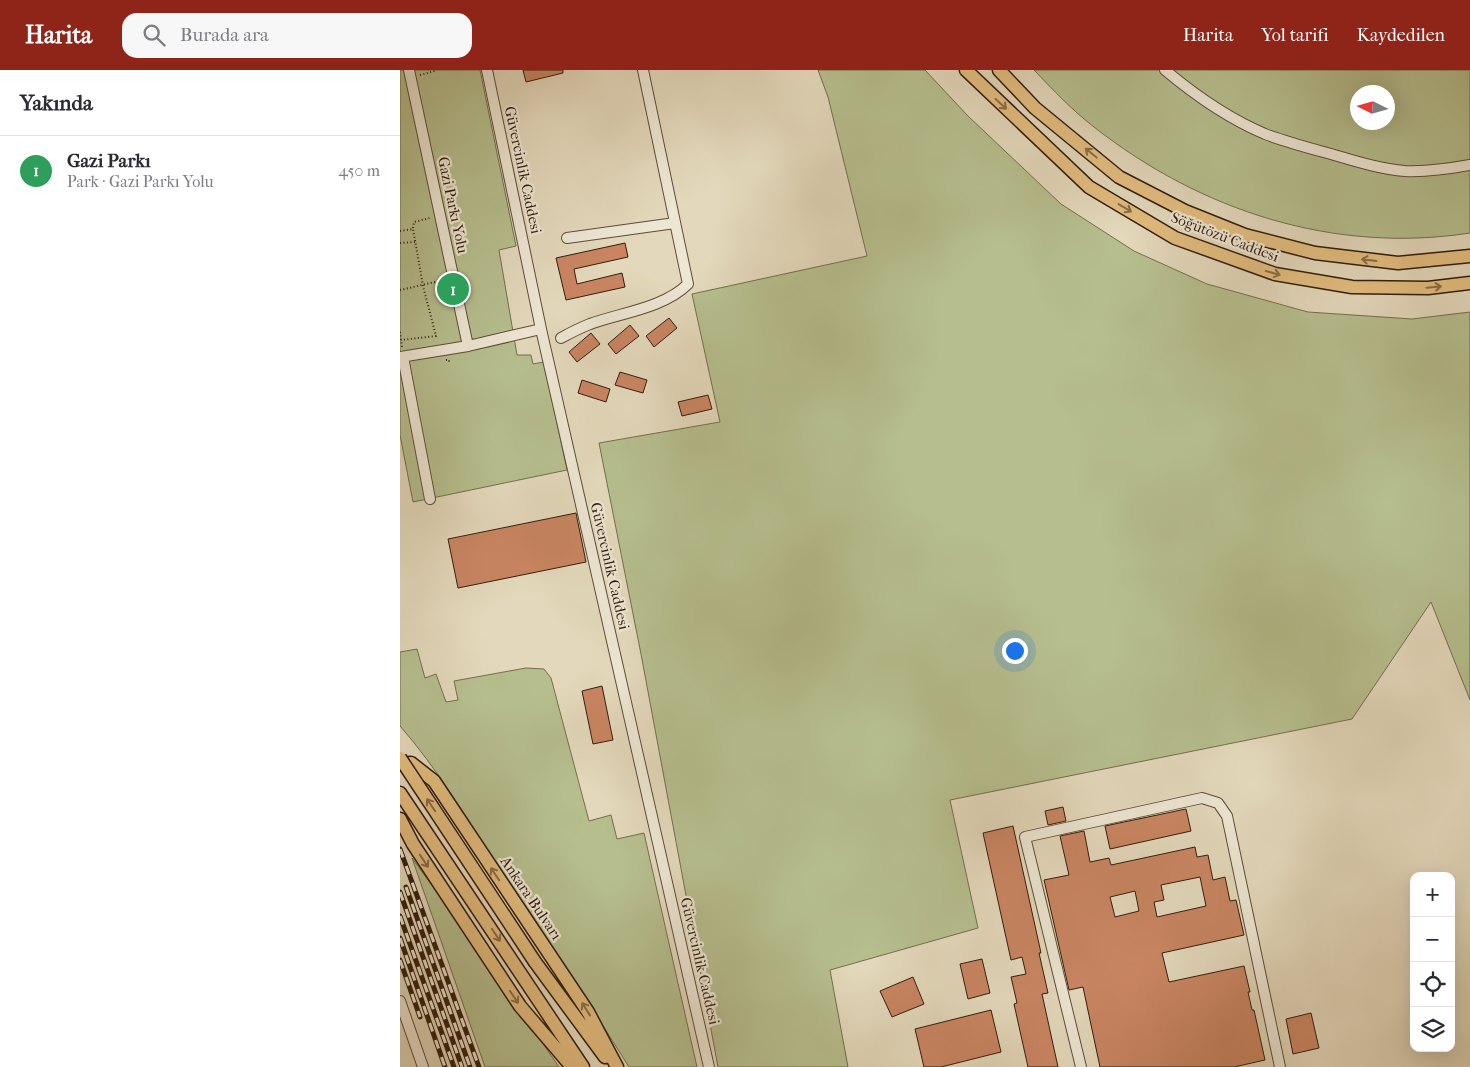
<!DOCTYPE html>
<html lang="tr">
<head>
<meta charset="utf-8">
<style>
	:root { --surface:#fff; --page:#f7f7f7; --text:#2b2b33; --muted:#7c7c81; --line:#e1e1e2; --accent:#8f2418 }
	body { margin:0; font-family:"IM FELL French Canon",serif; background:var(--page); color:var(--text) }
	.controls { position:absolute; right:15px; bottom:15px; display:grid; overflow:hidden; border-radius:10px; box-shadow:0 5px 20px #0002 }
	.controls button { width:45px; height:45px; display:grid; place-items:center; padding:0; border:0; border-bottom:1px solid var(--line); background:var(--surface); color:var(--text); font:25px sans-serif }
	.compass { position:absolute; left:950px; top:15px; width:45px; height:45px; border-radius:50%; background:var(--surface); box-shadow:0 5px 20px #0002; rotate:275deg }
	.you { position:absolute; left:614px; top:580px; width:18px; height:18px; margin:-12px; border:4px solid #fff; border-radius:50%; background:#1a73e8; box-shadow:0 0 0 8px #1a73e833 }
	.badge { display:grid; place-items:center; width:32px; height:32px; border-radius:50%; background:var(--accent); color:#fff; font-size:16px; font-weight:700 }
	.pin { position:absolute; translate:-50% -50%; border:2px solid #fff; box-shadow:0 1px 5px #0006 }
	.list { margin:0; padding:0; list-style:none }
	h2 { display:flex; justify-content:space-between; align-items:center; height:65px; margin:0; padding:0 20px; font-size:21px }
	h2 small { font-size:16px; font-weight:400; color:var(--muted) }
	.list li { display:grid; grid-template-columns:32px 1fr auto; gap:15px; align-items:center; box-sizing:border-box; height:70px; padding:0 20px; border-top:1px solid var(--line) }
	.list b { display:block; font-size:19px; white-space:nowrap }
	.list p { margin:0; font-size:16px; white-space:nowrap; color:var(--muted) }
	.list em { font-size:16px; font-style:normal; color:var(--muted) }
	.icon { flex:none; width:28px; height:28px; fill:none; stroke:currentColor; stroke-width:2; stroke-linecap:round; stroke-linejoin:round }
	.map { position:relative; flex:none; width:1070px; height:997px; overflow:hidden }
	header { display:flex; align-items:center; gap:30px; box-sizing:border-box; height:70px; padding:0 25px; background:var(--accent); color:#fff }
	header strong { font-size:24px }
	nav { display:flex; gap:28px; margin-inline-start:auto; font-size:18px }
	.search { width:350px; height:45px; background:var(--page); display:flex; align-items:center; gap:12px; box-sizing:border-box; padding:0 18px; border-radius:15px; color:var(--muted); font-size:19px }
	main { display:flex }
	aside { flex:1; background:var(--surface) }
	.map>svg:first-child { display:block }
	.green { fill:#b6be8e; stroke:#746e4d; fill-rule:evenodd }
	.building { fill:#c98562; stroke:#311d0c; fill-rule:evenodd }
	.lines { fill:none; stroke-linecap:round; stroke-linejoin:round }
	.minor-casing { stroke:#5e4c38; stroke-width:12 }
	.major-casing { stroke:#311d0c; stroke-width:15 }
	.path { stroke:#311d0c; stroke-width:2; stroke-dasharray:1 2.5; stroke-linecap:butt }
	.minor { stroke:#ede6d3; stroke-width:10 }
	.major { stroke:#e2bc7e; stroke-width:12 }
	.rail-casing { stroke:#311d0c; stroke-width:5 }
	.rail { stroke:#ede6d3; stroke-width:3; stroke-dasharray:9; stroke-linecap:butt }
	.major-bridge-casing { stroke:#311d0c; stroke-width:15; stroke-linecap:butt }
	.major-bridge { stroke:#e2bc7e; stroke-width:12 }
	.oneway { stroke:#8a6c45 }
	.labels { text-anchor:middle; stroke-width:4.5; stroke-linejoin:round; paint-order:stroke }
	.street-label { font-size:15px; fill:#311d0c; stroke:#ede6d3 }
</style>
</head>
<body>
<header>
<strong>Harita</strong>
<div class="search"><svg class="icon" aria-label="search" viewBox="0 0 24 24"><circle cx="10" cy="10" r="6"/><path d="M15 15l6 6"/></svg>Burada ara</div>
<nav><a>Harita</a><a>Yol tarifi</a><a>Kaydedilen</a></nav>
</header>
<main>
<aside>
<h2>Yakında<small></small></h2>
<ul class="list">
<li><span class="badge" style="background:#2e9e5b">1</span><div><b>Gazi Parkı</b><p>Park · Gazi Parkı Yolu</p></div><em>450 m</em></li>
</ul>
</aside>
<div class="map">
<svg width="1070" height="997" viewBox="0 0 1070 997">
	<rect width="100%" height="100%" fill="#e3d8bb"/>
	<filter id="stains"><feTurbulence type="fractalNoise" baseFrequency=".004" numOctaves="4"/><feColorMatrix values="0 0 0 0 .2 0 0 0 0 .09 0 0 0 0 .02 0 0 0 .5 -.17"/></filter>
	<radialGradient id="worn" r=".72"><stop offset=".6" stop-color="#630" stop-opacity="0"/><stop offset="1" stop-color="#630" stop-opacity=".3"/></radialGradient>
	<path class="green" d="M 0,0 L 80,0 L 116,176 L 99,180 L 117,285 L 131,285 L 133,294 L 144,292 L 167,400 L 13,432 L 0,365 Z
		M 418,0 L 525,0 L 568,46 L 661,134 L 734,181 L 807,214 L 908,242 L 1012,249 L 1070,242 L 1070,630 L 1031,532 L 952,649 L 550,730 L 578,858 L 430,900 L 448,997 L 318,997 L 241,584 L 199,373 L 320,352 L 292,224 L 467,186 L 428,27 Z
		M 634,0 L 1070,0 L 1070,163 C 934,184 801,141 694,57 C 672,40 653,20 634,0 ZM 958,22 L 988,22 L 988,52 L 958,52 Z
		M 17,579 L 25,608 L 36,604 L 46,632 L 58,630 L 54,611 L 126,598 L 144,599 L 151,608 L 189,751 L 211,745 L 217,769 L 244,763 L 297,997 L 229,997 C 187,929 142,863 98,796 C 67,749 37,698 0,656 L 0,582 Z
		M 12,788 L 66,862 L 159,997 L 85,997 Z"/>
	<path class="building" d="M 123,0 L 163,0 L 163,3 L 126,12 Z
		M 225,173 L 228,187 L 174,199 L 177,214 L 222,203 L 225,217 L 166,230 L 156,188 Z
		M 269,248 L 277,258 L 254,277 L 246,266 Z
		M 230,255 L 239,266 L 216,284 L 208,274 Z
		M 191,263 L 200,274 L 177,292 L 169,282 Z
		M 220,302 L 247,310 L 243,323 L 215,315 Z
		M 182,310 L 210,319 L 206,332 L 178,323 Z
		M 308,325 L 312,339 L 282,346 L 278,332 Z
		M 176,443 L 186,492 L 58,518 L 48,469 Z
		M 202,616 L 213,670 L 193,674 L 182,621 Z
		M 663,737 L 666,751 L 648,755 L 645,741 Z
		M 786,739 L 791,761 L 710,779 L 705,756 Z
		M 613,756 L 641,883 L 639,883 L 648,923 L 642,924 L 658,997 L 628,997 L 614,934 L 617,933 L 611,907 L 626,904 L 622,887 L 611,890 L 583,763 Z
		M 684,761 L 690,792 L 709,788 L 711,795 L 795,777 L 797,787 L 808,785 L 813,810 L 825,807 L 830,831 L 836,830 L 844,865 L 762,883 L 769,912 L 844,896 L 850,922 L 848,922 L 852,940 L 854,940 L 865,990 L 834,997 L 700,997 L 683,917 L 669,920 L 644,810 L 669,805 L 660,766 ZM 800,807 L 806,836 L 757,847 L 754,832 L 764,830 L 761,815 ZM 735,821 L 739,841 L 715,847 L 710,827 Z
		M 582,889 L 590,923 L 568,929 L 560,894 Z
		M 513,907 L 524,934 L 492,947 L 480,921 Z
		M 591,940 L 601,982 L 541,997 L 524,997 L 515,959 Z
		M 911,943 L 919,978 L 893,984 L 886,949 Z"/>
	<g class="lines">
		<defs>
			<path id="minor" d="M 9,0 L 68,276
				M 87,0 L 141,259 L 309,997
				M 765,0 C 796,26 827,48 865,64 C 886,72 909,78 931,84 C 955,91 980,99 1005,101 C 1027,102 1048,99 1070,95
				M 167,168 L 275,153
				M 161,268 C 170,263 180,258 190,254 C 220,243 264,238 288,214 L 243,0
				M 0,287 L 68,276 L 141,259
				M 3,287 L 30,429
				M 0,931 L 23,997
				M 681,997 L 625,767 L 802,728 L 818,733 L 827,746 L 880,997"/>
			<path id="major" d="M 566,0 L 689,117 L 775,168 L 875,204 L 952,217 L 1028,218 L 1070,213
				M 599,0 L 635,38 L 719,107 L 785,141 L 845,165 L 915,183 L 998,193 L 1070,186
				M 0,694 L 11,693 L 34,711 L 188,942 L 217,997
				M 0,723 L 183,997
				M 0,749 L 13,774 L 120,936 L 172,997
				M 135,892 L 205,987"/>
		</defs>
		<use href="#minor" class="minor-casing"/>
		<use href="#major" class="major-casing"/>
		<path class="path" d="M 20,5 L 35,1
			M 13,158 L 14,152 L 30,148
			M 0,161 L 13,159 L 23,216 L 36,266 L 1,270
			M 0,173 L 15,172
			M 0,220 L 44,210
			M 0,262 L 2,277
			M 46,290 L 49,290 L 49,294"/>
		<use href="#minor" class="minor"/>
		<use href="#major" class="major"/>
		<defs>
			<path id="rail" d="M 0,779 L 79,997
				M 6,817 L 70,997
				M 0,822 L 62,997
				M 0,846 L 54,997
				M 0,868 L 45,997
				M 0,890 L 20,947"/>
		</defs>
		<use href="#rail" class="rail-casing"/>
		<use href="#rail" class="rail"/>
		<defs>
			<path id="major-bridge" d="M 0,688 L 135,892"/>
		</defs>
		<use href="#major-bridge" class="major-bridge-casing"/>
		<use href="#major-bridge" class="major-bridge"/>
	</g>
	<defs><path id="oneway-shaft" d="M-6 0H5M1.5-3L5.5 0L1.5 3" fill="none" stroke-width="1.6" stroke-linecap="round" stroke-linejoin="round" transform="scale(1.25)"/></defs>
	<g class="oneway">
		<use href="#oneway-shaft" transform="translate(601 34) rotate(43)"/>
		<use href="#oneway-shaft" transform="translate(691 83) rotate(-141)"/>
		<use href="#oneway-shaft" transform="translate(725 138) rotate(31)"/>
		<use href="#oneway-shaft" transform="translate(969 190) rotate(-173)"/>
		<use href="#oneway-shaft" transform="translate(873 203) rotate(16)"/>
		<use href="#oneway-shaft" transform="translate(1034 217) rotate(-5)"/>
		<use href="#oneway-shaft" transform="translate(31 735) rotate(-124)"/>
		<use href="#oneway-shaft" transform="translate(24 791) rotate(56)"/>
		<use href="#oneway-shaft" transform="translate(95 804) rotate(-124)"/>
		<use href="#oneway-shaft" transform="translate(96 865) rotate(56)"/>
		<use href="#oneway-shaft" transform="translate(114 927) rotate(56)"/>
		<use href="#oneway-shaft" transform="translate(186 939) rotate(-122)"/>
	</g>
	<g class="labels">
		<g class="street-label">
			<text transform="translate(123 100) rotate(78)" y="5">Güvercinlik Caddesi</text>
			<text transform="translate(53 135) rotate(78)" y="5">Gazi Parkı Yolu</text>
			<text transform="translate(825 167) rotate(21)" y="5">Söğütözü Caddesi</text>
			<text transform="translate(210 496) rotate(77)" y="5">Güvercinlik Caddesi</text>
			<text transform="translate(131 828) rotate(56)" y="5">Ankara Bulvarı</text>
			<text transform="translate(300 891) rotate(77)" y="5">Güvercinlik Caddesi</text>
		</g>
	</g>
	<rect width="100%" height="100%" filter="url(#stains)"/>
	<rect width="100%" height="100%" fill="url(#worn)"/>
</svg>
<div class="controls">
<button>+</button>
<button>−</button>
<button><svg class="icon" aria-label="locate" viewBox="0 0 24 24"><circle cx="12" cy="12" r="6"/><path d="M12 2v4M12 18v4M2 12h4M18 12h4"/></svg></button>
<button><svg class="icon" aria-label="layers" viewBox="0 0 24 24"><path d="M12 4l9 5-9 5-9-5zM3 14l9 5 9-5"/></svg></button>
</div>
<svg class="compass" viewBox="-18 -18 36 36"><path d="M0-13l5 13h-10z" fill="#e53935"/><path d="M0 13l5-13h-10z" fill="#7c7c81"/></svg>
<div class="you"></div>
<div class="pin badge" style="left:53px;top:219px;background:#2e9e5b">1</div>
</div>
</main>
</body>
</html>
